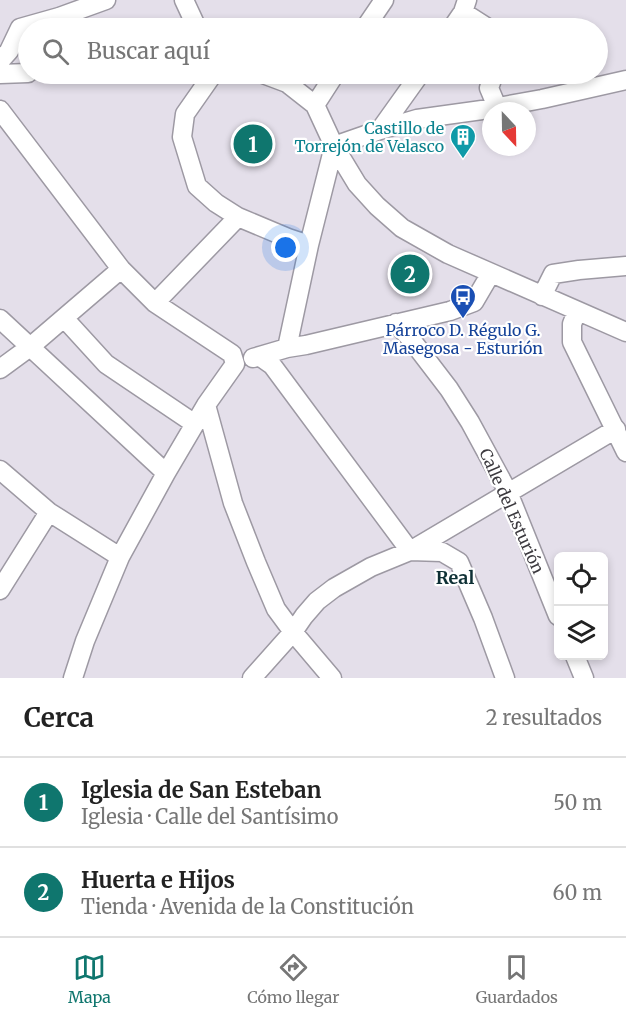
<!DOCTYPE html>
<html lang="es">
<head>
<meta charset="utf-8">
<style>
	:root { --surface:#fff; --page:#f6f6f6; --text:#222; --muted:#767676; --line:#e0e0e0; --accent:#0f766e }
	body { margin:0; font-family:Merriweather,serif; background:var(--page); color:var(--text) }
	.controls { position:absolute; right:18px; bottom:18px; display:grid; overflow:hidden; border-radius:9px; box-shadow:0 3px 9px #0003 }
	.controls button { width:54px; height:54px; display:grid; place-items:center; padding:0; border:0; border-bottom:2px solid var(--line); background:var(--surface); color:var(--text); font:30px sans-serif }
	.compass { position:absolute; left:482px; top:102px; width:54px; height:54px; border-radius:50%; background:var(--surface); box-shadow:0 3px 9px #0003; rotate:158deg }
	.you { position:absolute; left:286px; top:248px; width:21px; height:21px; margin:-15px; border:4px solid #fff; border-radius:50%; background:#1a73e8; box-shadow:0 0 0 9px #1a73e833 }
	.badge { display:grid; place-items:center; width:39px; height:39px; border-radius:50%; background:var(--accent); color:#fff; font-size:20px; font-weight:700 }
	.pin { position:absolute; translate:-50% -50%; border:3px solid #fff; box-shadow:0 2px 6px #0006 }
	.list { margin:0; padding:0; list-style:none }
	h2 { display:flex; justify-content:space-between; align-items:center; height:78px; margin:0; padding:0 24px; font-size:26px }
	h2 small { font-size:20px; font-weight:400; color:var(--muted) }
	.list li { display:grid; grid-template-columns:39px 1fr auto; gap:18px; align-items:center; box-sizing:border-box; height:90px; padding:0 24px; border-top:2px solid var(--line) }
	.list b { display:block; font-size:22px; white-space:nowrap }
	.list p { margin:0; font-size:20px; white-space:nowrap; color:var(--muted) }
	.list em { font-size:20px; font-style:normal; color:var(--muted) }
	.icon { flex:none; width:33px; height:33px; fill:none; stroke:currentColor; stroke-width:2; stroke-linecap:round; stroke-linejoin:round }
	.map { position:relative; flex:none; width:626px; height:678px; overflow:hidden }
	.search { position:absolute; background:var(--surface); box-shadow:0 3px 9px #0003; left:18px; right:18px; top:18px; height:66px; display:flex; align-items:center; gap:15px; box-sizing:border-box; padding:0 21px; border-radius:33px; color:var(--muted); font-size:22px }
	.sheet { height:258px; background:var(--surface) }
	nav { display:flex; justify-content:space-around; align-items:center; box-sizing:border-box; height:84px; border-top:2px solid var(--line); background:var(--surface); font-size:16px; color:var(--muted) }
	nav a { display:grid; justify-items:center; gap:3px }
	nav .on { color:var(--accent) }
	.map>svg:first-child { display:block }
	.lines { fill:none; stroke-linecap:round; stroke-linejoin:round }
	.minor-casing { stroke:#9d99a3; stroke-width:21 }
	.minor { stroke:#fff; stroke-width:18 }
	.labels { text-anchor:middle; stroke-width:4.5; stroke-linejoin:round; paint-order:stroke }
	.culture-label { font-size:16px; fill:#0d838f; stroke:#fff; text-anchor:end }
	.transit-label { font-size:16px; fill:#164399; stroke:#fff }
	.street-label { font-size:16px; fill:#3c3a3f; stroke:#fff }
	.neighbourhood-label { font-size:18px; font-weight:bold; fill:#0e3035; stroke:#fff }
</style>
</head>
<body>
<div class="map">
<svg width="626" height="678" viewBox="0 0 626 678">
	<rect width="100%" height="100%" fill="#e4dfea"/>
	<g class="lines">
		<defs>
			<path id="minor" d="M 184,0 L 197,28
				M 463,12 L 488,28
				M 365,28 L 384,0
				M 452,28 L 463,12 L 467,0
				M 0,61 L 9,51 L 20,28 L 59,17 L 106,0
				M 0,74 L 28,73
				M 213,74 L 185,114 L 182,137 L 197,186 L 216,203 L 238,217 L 288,238 L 309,245
				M 263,74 L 287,83 L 315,105 L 334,146 L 357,184 L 377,206 L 402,228 L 448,254 L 626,332
				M 494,74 L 489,88 L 497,107
				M 315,105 L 335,74
				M 0,110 L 121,269 L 155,303 L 232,354 L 235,364
				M 380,130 L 420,74
				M 334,146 L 380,130 L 417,119 L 482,110 L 542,99 L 626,80
				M 542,296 L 553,274 L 579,270 L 626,266
				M 155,303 L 238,217
				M 577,311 L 572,324 L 572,342 L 626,452
				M 64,318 L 106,364 L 195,424
				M 0,319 L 166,473
				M 396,323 L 410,338 L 449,389 L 470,422 L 508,492 L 558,616
				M 287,348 L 309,245 L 334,146
				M 259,356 L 272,365 L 410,551 L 616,429
				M 253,358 L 287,348 L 306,345 L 450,311 L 474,302 L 491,273
				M 0,369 L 30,347 L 121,269
				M 206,405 L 233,503 L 256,562 L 276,609 L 293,632 L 332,678
				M 0,470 L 49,512 L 120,557
				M 0,590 L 49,512
				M 575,656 L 584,678
				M 73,678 L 85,641 L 120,557 L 166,473 L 206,405 L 235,364
				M 252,678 L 293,632 L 304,616 L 317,601 L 334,588 L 371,567 L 410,551 L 442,552 L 459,562 L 483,618 L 505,678"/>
		</defs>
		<use href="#minor" class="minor-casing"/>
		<use href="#minor" class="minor"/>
	</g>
	<defs>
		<symbol id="building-pin" viewBox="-11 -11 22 30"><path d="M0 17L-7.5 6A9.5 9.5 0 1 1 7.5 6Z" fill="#0f9aa8" stroke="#fff"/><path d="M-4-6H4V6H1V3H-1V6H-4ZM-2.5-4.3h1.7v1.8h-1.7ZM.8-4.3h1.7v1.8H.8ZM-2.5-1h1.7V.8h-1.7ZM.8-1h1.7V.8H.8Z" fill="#fff"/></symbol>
		<symbol id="bus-pin" viewBox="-11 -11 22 30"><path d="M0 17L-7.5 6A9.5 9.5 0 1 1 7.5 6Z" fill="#1a4fb4" stroke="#fff"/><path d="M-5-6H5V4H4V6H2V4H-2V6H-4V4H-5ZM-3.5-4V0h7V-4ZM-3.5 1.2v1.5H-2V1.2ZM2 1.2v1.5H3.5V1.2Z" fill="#fff"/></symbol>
	</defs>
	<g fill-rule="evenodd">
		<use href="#building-pin" x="448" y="122" width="30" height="40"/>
		<use href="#bus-pin" x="448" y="282" width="30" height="40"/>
	</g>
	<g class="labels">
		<g class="culture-label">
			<text x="444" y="134">Castillo de<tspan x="444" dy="18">Torrejón de Velasco</tspan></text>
		</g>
		<g class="transit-label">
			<text x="463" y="336">Párroco D. Régulo G.<tspan x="463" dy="18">Masegosa - Esturión</tspan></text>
		</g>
		<g class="street-label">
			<text transform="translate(512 511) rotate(66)" y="6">Calle del Esturión</text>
		</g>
		<g class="neighbourhood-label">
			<text x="455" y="584">Real</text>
		</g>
	</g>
</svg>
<div class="controls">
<button><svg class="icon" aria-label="locate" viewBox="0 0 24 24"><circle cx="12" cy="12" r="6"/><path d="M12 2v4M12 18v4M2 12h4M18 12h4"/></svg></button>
<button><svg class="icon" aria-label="layers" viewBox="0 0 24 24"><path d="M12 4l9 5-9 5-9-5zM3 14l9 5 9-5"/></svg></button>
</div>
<svg class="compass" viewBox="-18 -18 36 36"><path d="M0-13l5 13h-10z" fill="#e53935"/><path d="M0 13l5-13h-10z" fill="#767676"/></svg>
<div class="you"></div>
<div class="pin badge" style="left:253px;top:144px">1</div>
<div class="pin badge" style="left:410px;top:274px">2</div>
<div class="search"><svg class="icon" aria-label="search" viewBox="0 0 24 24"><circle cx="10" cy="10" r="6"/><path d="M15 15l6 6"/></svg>Buscar aquí</div>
</div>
<section class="sheet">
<h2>Cerca<small>2 resultados</small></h2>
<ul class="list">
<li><span class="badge">1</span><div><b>Iglesia de San Esteban</b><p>Iglesia · Calle del Santísimo</p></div><em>50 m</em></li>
<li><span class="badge">2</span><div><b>Huerta e Hijos</b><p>Tienda · Avenida de la Constitución</p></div><em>60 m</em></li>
</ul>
</section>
<nav>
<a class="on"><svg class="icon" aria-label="map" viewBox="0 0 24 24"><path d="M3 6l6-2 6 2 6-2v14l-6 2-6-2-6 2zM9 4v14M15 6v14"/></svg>Mapa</a>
<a><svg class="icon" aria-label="directions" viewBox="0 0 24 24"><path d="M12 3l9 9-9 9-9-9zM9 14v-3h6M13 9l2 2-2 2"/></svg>Cómo llegar</a>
<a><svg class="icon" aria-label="saved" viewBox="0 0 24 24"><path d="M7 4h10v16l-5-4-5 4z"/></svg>Guardados</a>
</nav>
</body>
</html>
